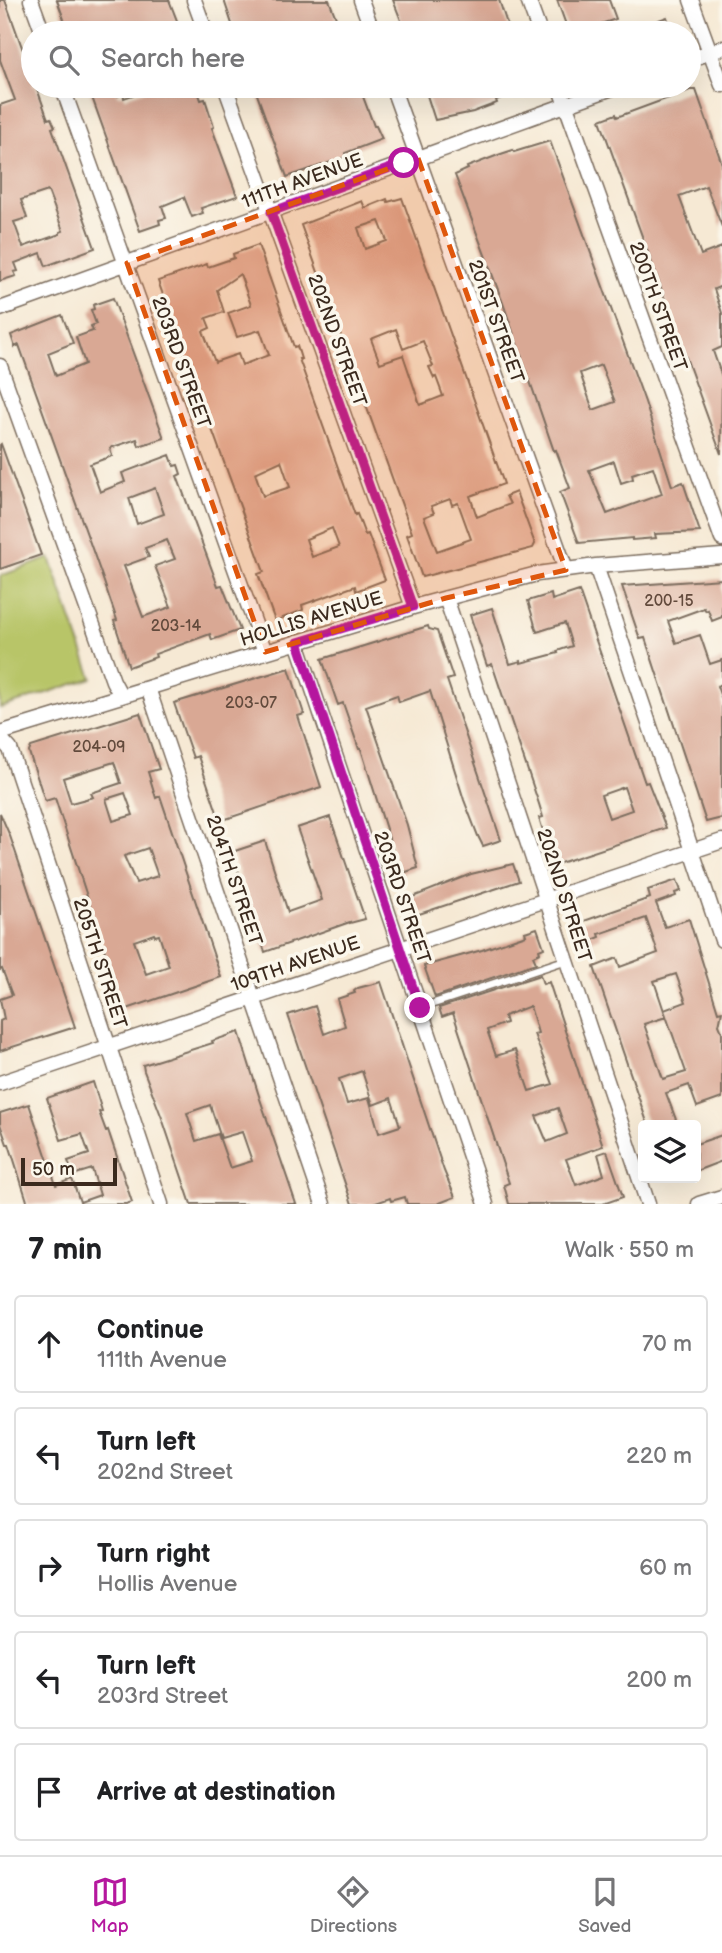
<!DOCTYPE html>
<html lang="en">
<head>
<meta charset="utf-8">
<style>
	:root { --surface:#fff; --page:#f6f6f6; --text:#202124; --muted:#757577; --line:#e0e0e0; --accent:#b5179e }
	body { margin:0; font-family:"Balsamiq Sans",sans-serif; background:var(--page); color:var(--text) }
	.controls { position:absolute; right:21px; bottom:21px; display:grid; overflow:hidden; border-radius:7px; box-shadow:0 7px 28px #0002 }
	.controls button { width:63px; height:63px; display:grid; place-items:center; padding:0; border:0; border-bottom:2px solid var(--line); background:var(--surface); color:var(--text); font:35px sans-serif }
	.scale { position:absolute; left:21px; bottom:18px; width:96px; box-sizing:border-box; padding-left:7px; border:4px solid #3b2a1e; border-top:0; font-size:19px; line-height:24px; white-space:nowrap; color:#3b2a1e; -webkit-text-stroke:5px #fbf7ec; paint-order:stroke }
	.stop { position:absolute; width:21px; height:21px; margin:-16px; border:5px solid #b5179e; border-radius:50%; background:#fff }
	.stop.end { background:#b5179e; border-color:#fff; box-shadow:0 2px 7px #0008 }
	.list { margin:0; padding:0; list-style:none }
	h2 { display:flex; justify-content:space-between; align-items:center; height:91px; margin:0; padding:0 28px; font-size:30px }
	h2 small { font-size:23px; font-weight:400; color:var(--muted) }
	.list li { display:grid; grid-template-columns:46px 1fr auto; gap:21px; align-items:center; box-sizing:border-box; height:98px; margin:0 14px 14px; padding:0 14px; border:2px solid var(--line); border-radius:7px }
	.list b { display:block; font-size:26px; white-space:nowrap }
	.list p { margin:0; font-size:23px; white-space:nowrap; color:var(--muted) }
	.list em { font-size:23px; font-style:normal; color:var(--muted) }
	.icon { flex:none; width:38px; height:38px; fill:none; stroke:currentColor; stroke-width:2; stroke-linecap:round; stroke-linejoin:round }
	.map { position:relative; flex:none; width:722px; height:1204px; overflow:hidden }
	.search { position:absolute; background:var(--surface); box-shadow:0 7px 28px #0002; left:21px; right:21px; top:21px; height:77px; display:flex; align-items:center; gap:18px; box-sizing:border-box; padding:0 24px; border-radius:38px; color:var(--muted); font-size:26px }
	.sheet { height:651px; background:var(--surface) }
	nav { display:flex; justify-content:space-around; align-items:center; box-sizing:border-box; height:98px; border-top:2px solid var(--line); background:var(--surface); font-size:19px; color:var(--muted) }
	nav a { display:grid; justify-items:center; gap:4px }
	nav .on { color:var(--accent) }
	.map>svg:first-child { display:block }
	.green { fill:#b8c567; stroke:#7a7842; stroke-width:2 }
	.building { fill:#d9a894; fill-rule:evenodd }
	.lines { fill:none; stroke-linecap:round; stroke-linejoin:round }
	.lane-casing { stroke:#7c6d5e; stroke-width:10 }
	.street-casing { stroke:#7c6d5e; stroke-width:17 }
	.lane { stroke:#fff; stroke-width:7 }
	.street { stroke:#fff; stroke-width:14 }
	.route { stroke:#b5179e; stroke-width:9 }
	.marked { fill:#df570d; fill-opacity:0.2; stroke:#df570d; stroke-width:5; stroke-dasharray:14 9; stroke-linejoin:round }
	.labels { text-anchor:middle; stroke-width:7; stroke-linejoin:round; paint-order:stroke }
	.number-label { font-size:16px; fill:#624a3c }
	.street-label { font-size:19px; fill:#3b2a1e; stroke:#fbf7ec }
</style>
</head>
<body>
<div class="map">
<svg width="722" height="1204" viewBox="0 0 722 1204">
	<rect width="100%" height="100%" fill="#fbf7ec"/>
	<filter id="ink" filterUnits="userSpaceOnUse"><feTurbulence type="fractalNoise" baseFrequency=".0143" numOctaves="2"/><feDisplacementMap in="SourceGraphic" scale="14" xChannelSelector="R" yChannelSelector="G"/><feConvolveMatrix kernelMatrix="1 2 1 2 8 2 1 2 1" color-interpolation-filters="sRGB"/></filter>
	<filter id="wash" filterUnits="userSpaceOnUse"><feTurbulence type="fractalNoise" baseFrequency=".00686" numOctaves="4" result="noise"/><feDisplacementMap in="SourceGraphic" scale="28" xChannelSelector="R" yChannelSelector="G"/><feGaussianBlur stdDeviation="1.57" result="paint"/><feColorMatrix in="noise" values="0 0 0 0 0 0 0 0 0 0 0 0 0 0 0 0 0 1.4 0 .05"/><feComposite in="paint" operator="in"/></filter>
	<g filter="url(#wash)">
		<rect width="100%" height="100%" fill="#f6e9d4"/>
		<path class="green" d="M 50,558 L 92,678 L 0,708 L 0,576 Z"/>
		<g id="blocks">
			<path class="building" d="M 0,0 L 5,0 L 33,78 L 33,86 L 36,86 L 48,119 L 51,118 L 55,127 L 52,128 L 95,248 L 46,266 L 41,253 L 15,263 L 18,271 L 14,272 L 16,276 L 0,281 L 0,105 L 15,100 L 0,60 ZM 48,191 L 63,231 L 60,232 L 60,234 L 23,247 L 14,222 L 27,218 L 21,200 Z
				M 57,0 L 169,0 L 179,26 L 176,27 L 178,33 L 136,33 L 135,27 L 118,33 L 69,33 Z
				M 224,0 L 329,0 L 339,26 L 320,33 L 235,33 Z
				M 393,0 L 499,0 L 510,33 L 406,33 Z
				M 557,0 L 609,0 L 616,19 L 595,26 L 597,33 L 569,33 Z
				M 667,17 L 673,33 L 627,33 L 626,32 Z
				M 88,86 L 115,86 L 118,96 L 123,94 L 124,98 L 159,86 L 196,86 L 201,100 L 205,99 L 214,127 L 212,128 L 237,196 L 201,208 L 203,213 L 192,217 L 184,197 L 162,206 L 166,218 L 159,220 L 160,224 L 140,231 Z
				M 254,86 L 321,86 L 323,90 L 334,86 L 359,86 L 374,126 L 376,126 L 382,139 L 345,153 L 346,157 L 287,177 Z
				M 424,86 L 530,86 L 531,87 L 496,100 L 497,103 L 473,112 L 435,120 Z
				M 690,90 L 696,90 L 722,164 L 722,227 L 706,186 L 679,196 L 701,255 L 722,247 L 722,286 L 714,289 L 722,313 L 722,347 L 713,351 L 722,377 L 721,454 L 600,120 L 616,114 L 617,117 Z
				M 550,141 L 645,402 L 672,486 L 683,482 L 700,532 L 655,534 L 656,538 L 632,540 L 632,538 L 579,543 L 560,492 L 570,488 L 556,450 L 554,451 L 503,303 L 455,175 L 468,169 L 467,167 L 501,154 L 513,150 L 514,152 ZM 601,365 L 615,402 L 593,410 L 580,373 ZM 614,461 L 621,483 L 633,479 L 632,474 L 653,467 L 662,494 L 607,514 L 589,470 Z
				M 402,198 L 504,484 L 470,496 L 477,517 L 510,504 L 506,496 L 516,492 L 535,544 L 533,548 L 422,577 L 407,535 L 412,533 L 301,225 L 362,201 L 365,208 L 387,199 L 388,202 ZM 379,221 L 387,241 L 365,249 L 358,228 ZM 396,329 L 403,349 L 423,341 L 433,366 L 429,367 L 434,378 L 436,377 L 443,396 L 420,405 L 403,355 L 380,363 L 371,339 ZM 450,499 L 452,505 L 458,503 L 471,539 L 437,551 L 424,517 L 434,513 L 431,506 Z
				M 258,245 L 294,347 L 297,346 L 301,359 L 299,359 L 355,515 L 357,514 L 365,535 L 368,534 L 385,580 L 356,591 L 355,586 L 302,605 L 303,610 L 275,621 L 258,574 L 264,572 L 158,281 L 207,264 L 208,267 L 234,258 L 233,254 ZM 240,274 L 251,305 L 228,313 L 237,337 L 260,330 L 269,355 L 242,365 L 238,354 L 215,362 L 203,331 L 210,328 L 206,318 L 224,312 L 217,290 ZM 281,461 L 290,487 L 263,496 L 255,473 ZM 332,528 L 339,547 L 312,557 L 306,539 Z
				M 113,298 L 164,438 L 139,446 L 137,439 L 110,448 L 112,456 L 90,464 L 100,492 L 125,482 L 122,473 L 170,455 L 174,466 L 178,465 L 181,474 L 177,476 L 218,586 L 222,585 L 240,630 L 212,640 L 210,634 L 155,654 L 156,657 L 129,667 L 114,621 L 117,620 L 104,582 L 19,345 L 15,347 L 11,335 L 62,315 L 73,343 L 48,353 L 56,376 L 85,364 L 76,337 L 93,331 L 91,326 L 96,324 L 91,310 L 94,309 L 93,305 ZM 155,488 L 164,514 L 137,524 L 129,498 ZM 167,540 L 175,559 L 155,566 L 171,607 L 143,617 L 124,566 L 149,557 L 145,548 Z
				M 1,444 L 41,555 L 0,569 L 0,445 Z
				M 722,579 L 722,617 L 712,621 L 708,610 L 706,611 L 704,608 L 668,621 L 676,643 L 700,635 L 710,664 L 722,660 L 722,684 L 717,686 L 722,700 L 722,818 L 706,822 L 645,638 L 640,639 L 622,586 Z
				M 579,591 L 645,783 L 648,782 L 666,828 L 554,865 L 539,818 L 543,817 L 539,804 L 492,664 L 487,666 L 470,615 L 492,608 L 510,664 L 521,661 L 521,663 L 558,653 L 557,651 L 572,646 L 565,623 L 537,632 L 528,601 L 551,594 L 552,600 ZM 624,787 L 632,810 L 609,818 L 601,795 Z
				M 428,626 L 429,629 L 437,631 L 453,678 L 447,680 L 501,840 L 483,846 L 478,836 L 464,800 L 430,691 L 399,702 L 397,695 L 366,706 L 407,825 L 418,868 L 400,874 L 361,749 L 359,749 L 343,703 L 338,705 L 322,659 Z
				M 289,668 L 304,714 L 298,716 L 321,787 L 220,821 L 198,756 L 193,758 L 174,703 Z
				M 140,713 L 159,769 L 148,772 L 156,798 L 160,796 L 221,977 L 124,1010 L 55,798 L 45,801 L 29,752 L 31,747 ZM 114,762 L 121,783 L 91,793 L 93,797 L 71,803 L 63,778 ZM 125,793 L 133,815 L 113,821 L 106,799 ZM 148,848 L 158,876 L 136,883 L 124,856 ZM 154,934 L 155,936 L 159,935 L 169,966 L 146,974 L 134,941 Z
				M 0,813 L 10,836 L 75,1027 L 0,1051 L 0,1021 L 4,1019 L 0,999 L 12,995 L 2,969 L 0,970 Z
				M 330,817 L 365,919 L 350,923 L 350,922 L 265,952 L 232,852 L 265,841 L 288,912 L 322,900 L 297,828 Z
				M 513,864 L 519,881 L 410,917 L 405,900 L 471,874 Z
				M 677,880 L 681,891 L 675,893 L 676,896 L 656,903 L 665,927 L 689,919 L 718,1012 L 722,1011 L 719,1025 L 722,1032 L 722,1098 L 697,1107 L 689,1085 L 666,1093 L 678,1125 L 648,1125 L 594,967 L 617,958 L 620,967 L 658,953 L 646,918 L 599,934 L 600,937 L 585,943 L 579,927 L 583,926 L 581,922 L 650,898 L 648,890 ZM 676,974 L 686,1002 L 664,1010 L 686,1072 L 663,1079 L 644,1024 L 666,1017 L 654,981 Z
				M 537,928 L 544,948 L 539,950 L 540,953 L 533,956 L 536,963 L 435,997 L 424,966 L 482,950 L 526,935 L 525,932 Z
				M 540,975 L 543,984 L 549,982 L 603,1146 L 566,1159 L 576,1185 L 604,1175 L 598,1154 L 607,1151 L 623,1197 L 603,1204 L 509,1204 L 504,1185 L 509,1183 L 453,1013 L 442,1017 L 439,1008 ZM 530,1006 L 538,1033 L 534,1034 L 553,1084 L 529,1091 L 515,1050 L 496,1056 L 487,1030 L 506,1023 L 504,1016 ZM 558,1108 L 567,1134 L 547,1142 L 536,1116 Z
				M 381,982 L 444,1171 L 455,1197 L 437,1204 L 407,1204 L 405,1197 L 391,1201 L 390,1198 L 373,1204 L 352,1204 L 288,1015 L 315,1006 L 324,1034 L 345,1026 L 337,999 L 355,993 L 354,991 L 358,988 ZM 362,1071 L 373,1105 L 391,1098 L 400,1126 L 379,1133 L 369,1098 L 347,1104 L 339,1079 Z
				M 239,1032 L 260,1099 L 296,1204 L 191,1204 L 162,1118 L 144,1071 L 143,1065 L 213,1043 L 212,1041 ZM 210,1105 L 221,1138 L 242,1132 L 252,1161 L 230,1168 L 218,1134 L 196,1141 L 187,1113 Z
				M 93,1082 L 102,1111 L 99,1112 L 106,1131 L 108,1130 L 132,1202 L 126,1204 L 28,1204 L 9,1144 L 7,1144 L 0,1124 L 0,1113 L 29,1104 L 56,1185 L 72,1179 L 80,1202 L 100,1195 L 92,1169 L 73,1175 L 68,1161 L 89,1154 L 82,1134 L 61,1140 L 47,1098 Z
				M 722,1135 L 722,1161 L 696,1171 L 696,1144 Z"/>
		</g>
	</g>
	<g filter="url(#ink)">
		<use href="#blocks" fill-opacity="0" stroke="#7c6d5e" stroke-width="2"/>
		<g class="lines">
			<defs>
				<path id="lane" d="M 420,1008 L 566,960"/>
				<path id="street" d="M 31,0 L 43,33
					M 194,0 L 206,33
					M 361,0 L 373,33
					M 528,0 L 540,33
					M 691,0 L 722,85
					M 689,60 L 722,48
					M 62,86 L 265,652
					M 225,86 L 413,607
					M 392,86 L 566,570
					M 559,86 L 722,539
					M 0,309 L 618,86
					M 0,366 L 113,681 L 121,696
					M 596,566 L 722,940
					M 446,598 L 648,1204
					M 297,642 L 486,1204
					M 148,688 L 323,1204
					M 0,733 L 413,607 L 537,574 L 596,566 L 722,556
					M 0,738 L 10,749 L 161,1204
					M 0,1083 L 722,841
					M 699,1204 L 722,1197"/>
			</defs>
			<use href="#lane" class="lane-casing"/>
			<use href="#street" class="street-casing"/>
			<use href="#lane" class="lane"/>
			<use href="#street" class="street"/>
		</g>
	</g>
	<g class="lines" filter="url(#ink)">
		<path class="route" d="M 404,163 L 271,212 L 413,607 L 298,642 L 420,1008"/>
	</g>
	<path class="marked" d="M 418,158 L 566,570 L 446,598 L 265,652 L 127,263 Z"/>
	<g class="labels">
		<g class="number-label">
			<text x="669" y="606">200-15</text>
			<text x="176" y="631">203-14</text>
			<text x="251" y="708">203-07</text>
			<text x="99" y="752">204-09</text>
		</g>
		<g class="street-label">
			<text transform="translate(302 180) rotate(-20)" y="7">111TH AVENUE</text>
			<text transform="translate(659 306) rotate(70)" y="7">200TH STREET</text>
			<text transform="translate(497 321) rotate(70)" y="7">201ST STREET</text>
			<text transform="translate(338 340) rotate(70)" y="7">202ND STREET</text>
			<text transform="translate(182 362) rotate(70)" y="7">203RD STREET</text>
			<text transform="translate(311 618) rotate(-17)" y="7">HOLLIS AVENUE</text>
			<text transform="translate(235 880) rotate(71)" y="7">204TH STREET</text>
			<text transform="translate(565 895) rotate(72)" y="7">202ND STREET</text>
			<text transform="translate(403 897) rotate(71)" y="7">203RD STREET</text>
			<text transform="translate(101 963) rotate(72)" y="7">205TH STREET</text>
			<text transform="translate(295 963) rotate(-19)" y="7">109TH AVENUE</text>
		</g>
	</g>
</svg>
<div class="controls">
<button><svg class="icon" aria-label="layers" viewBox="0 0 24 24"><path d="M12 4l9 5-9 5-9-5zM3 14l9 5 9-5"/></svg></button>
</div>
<div class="scale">50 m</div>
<div class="stop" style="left:404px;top:163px"></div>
<div class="stop end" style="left:420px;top:1008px"></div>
<div class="search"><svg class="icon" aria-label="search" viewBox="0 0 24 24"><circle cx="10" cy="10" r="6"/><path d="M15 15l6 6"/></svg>Search here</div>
</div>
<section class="sheet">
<h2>7 min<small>Walk · 550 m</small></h2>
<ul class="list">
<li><svg class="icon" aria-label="ahead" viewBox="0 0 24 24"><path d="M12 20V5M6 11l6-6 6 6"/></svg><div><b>Continue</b><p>111th Avenue</p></div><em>70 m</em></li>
<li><svg class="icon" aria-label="left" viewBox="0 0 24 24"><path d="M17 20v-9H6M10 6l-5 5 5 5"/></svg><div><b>Turn left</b><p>202nd Street</p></div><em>220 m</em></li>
<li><svg class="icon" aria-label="right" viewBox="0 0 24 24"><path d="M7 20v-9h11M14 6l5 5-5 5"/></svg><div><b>Turn right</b><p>Hollis Avenue</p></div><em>60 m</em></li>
<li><svg class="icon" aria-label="left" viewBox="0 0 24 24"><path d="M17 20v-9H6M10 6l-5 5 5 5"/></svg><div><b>Turn left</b><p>203rd Street</p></div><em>200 m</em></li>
<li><svg class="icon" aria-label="arrive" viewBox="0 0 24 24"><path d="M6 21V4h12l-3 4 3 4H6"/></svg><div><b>Arrive at destination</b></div></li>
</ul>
</section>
<nav>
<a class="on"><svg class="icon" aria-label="map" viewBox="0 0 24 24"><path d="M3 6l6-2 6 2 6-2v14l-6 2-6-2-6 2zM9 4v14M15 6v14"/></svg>Map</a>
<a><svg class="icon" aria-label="directions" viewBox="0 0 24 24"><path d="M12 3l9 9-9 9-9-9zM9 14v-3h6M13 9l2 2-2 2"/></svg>Directions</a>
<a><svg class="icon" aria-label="saved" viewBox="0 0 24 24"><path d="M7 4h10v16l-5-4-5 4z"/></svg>Saved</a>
</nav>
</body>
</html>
